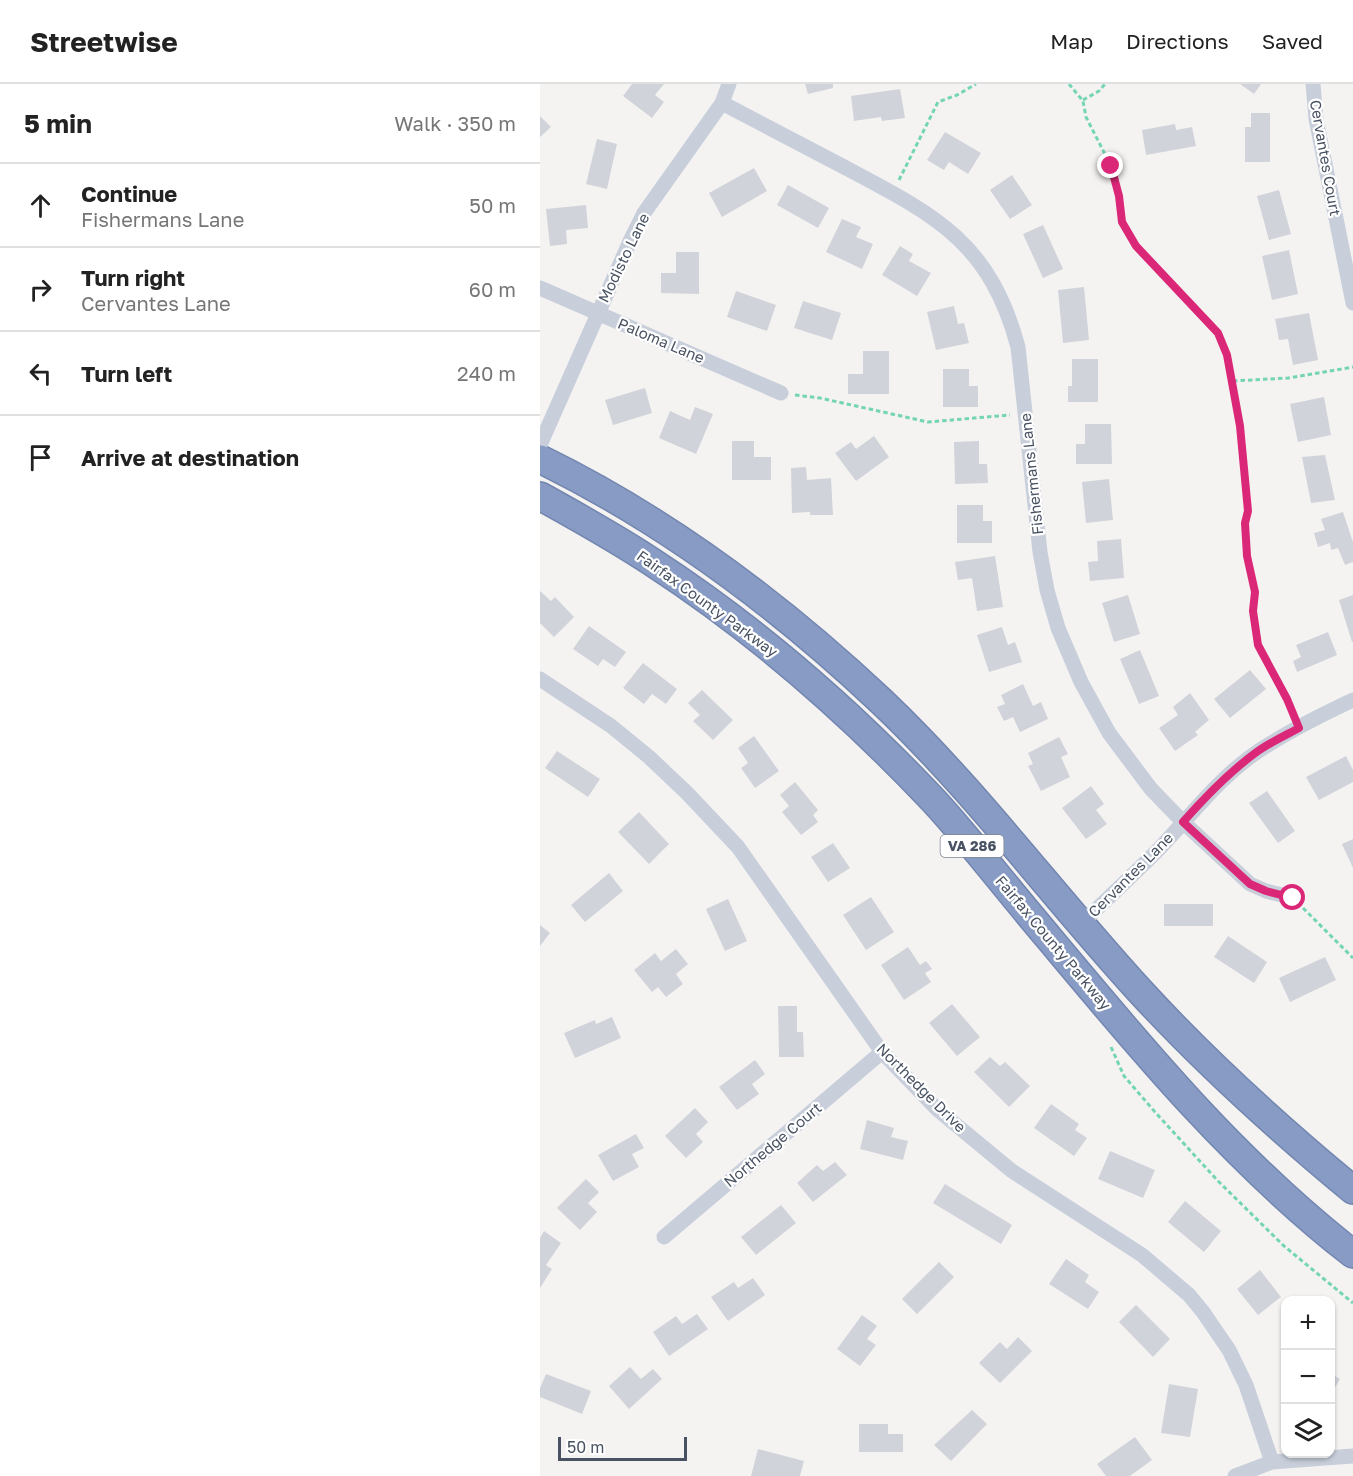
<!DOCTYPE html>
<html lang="en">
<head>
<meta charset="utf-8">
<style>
	:root { --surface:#fff; --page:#f2f2f2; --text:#222; --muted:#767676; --line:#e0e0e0 }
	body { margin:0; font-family:"Golos Text",sans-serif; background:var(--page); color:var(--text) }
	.controls { position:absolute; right:18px; bottom:18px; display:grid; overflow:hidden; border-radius:12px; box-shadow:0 2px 4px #0004 }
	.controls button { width:54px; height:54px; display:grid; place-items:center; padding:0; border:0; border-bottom:2px solid var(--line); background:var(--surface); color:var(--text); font:30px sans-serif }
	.scale { position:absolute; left:18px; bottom:15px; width:129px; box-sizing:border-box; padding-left:6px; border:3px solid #485262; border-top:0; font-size:16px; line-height:21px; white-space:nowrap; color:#485262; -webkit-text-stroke:4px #fff; paint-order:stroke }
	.stop { position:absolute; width:18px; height:18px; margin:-14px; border:4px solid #db2777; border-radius:50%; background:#fff }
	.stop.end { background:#db2777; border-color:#fff; box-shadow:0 2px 6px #0008 }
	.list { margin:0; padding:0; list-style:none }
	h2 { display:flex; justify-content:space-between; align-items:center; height:78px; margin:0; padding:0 24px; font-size:26px }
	h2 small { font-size:20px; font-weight:400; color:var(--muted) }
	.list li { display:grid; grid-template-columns:39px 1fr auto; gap:18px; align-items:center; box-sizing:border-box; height:84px; padding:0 24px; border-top:2px solid var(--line) }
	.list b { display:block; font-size:22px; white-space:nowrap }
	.list p { margin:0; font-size:20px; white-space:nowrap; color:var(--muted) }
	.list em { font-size:20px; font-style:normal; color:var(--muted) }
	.icon { flex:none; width:33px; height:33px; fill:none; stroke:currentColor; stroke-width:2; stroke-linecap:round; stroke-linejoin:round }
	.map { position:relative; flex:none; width:813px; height:1392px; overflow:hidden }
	header { display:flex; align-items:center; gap:36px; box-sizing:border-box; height:84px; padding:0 30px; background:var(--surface); border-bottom:2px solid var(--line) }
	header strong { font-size:28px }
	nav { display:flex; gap:33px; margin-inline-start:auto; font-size:21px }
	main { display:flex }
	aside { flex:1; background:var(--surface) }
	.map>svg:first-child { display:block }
	.building { fill:#d1d3da }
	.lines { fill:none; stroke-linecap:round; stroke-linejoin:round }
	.highway-casing { stroke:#7286b0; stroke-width:30 }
	.path { stroke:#74d5b4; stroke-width:3; stroke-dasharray:4.5 3; stroke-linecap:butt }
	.street { stroke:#c8cfdb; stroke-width:15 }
	.highway { stroke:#879bc4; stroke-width:27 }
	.route { stroke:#db2777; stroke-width:8 }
	.labels { text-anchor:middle; stroke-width:4.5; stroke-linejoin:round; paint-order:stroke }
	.shield { fill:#fff; stroke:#7f8691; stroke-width:1.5 }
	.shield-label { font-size:14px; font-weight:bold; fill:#485262 }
	.street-label { font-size:15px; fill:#485262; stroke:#fff }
</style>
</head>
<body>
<header>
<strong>Streetwise</strong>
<nav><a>Map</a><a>Directions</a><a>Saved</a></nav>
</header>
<main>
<aside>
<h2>5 min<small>Walk · 350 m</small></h2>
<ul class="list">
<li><svg class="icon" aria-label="ahead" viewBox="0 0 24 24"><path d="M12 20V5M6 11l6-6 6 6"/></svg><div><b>Continue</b><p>Fishermans Lane</p></div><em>50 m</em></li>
<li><svg class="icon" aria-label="right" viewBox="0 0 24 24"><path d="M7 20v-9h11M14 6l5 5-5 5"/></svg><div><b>Turn right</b><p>Cervantes Lane</p></div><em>60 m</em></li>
<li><svg class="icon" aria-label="left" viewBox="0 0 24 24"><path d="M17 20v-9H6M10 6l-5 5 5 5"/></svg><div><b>Turn left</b></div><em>240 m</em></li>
<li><svg class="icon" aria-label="arrive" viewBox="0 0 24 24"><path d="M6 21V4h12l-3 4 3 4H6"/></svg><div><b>Arrive at destination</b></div></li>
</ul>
</aside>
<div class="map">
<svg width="813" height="1392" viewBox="0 0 813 1392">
	<rect width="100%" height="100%" fill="#f5f3f2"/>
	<path class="building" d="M 92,0 L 124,0 L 115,11 L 124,18 L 112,34 L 83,12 Z
		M 265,0 L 293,0 L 293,4 L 268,10 Z
		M 700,0 L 721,0 L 714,10 Z
		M 360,5 L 365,34 L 342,37 L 341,33 L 314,37 L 311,12 Z
		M 711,29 L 730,29 L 730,78 L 705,78 L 705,43 L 711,43 Z
		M 0,32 L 11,43 L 0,53 Z
		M 635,40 L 636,46 L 652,43 L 656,62 L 606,71 L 602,46 Z
		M 405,48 L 441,69 L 428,90 L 409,78 L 404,86 L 387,76 Z
		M 57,55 L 77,60 L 67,105 L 46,100 Z
		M 214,84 L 227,107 L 182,133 L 169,109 Z
		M 472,91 L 492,121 L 470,135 L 450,106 Z
		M 248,101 L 289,124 L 278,144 L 237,121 Z
		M 739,106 L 751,150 L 729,156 L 717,112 Z
		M 46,121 L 48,144 L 26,146 L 27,160 L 10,162 L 6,125 Z
		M 302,135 L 321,143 L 316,153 L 333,160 L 322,185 L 286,168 Z
		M 503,141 L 523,185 L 503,194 L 483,150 Z
		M 360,162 L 373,170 L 369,177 L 391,189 L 377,212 L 342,191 Z
		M 749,166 L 758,210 L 732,216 L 722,172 Z
		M 136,168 L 159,168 L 159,210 L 121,209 L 121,189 L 136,189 Z
		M 544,203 L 549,256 L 523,259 L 518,206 Z
		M 196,207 L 236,221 L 227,247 L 187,233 Z
		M 263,217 L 301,229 L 292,256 L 254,244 Z
		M 414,222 L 418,240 L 424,239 L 429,259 L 396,266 L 387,228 Z
		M 769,229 L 778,276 L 753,281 L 748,255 L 739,256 L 735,235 Z
		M 323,267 L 349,267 L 349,310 L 308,310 L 308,290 L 323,290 Z
		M 532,275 L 558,275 L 558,318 L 528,318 L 528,302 L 532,302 Z
		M 403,285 L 429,285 L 429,302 L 438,302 L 438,323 L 403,323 Z
		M 105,304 L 112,329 L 73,341 L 65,316 Z
		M 784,313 L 791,351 L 758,358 L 750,320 Z
		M 155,323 L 173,330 L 156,370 L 119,354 L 130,327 L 150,336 Z
		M 545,340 L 571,340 L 572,380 L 536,380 L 536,360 L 545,360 Z
		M 334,352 L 349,373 L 316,397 L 295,369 L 311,358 L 316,365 Z
		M 192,357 L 214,357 L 214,373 L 231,373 L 231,396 L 192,396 Z
		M 439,357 L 439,380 L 447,380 L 448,399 L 415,400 L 414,358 Z
		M 785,371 L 795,416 L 771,419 L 762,373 Z
		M 266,383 L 267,396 L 291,394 L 293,431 L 270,431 L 270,428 L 252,429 L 251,384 Z
		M 569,395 L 573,436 L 546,439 L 542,398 Z
		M 417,421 L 443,421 L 443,437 L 452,437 L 452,459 L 417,459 Z
		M 803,428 L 813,458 L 813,478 L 805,481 L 798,464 L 791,466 L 790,459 L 778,463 L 774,449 L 785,446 L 781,435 Z
		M 581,455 L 584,494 L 550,497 L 548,478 L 558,477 L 557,457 Z
		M 455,472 L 463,523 L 437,527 L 432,494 L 418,496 L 415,478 Z
		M 0,507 L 11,517 L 15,513 L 34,533 L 14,553 L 0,539 Z
		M 588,511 L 600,550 L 574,558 L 562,519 Z
		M 813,511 L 813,558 L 812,558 L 799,516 Z
		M 49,542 L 86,568 L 75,583 L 63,575 L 58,582 L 33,565 Z
		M 462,543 L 468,561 L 475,558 L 482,578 L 449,588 L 437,551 Z
		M 788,548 L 797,571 L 757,588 L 753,577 L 761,573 L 756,561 Z
		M 600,566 L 619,612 L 599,620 L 580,575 Z
		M 103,579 L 137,605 L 126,620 L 112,610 L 104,620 L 83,604 Z
		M 710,586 L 726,605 L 690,634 L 674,615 Z
		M 483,600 L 493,622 L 501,618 L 508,635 L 480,648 L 473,633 L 464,637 L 457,623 L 465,620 L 461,611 Z
		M 162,606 L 193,636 L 173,656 L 153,637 L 160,631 L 148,619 Z
		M 650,609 L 669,636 L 655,648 L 658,651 L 635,667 L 619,644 L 638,631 L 633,623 Z
		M 214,652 L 239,687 L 215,704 L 201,684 L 208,679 L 198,664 Z
		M 519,653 L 528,670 L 521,673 L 530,693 L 501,707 L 488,682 L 493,680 L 488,669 Z
		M 17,667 L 60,695 L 48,713 L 5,684 Z
		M 806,672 L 813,686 L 813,698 L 779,716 L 766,693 Z
		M 255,698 L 278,726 L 273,731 L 278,738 L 261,751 L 242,728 L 249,722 L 240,711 Z
		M 551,702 L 564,720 L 556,726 L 567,740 L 546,755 L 522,724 Z
		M 727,707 L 755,747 L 738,759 L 709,719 Z
		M 99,728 L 129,760 L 109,780 L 78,748 Z
		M 813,755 L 813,784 L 802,760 Z
		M 293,759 L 310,784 L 288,798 L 271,773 Z
		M 69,789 L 83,807 L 45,838 L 31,821 Z
		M 331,813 L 354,848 L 326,866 L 303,831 Z
		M 188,815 L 207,857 L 185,867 L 166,825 Z
		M 624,820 L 673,820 L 673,842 L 624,842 Z
		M 0,841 L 10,849 L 0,862 Z
		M 688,852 L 727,878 L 714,899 L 674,873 Z
		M 368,863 L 380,881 L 386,877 L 392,885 L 385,889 L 391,898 L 364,916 L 341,881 Z
		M 136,865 L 148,880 L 136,890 L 143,900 L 126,913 L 118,903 L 112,908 L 94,886 L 115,869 L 121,877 Z
		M 785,873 L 796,896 L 750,918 L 739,894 Z
		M 412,920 L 440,953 L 417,972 L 389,939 Z
		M 238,922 L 257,922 L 257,948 L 263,948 L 264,973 L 239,973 Z
		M 72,933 L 81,954 L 35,974 L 24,949 L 55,936 L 56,940 Z
		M 450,973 L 460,982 L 465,978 L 490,1002 L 469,1023 L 434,988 Z
		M 215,976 L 225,990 L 212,1000 L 219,1010 L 197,1026 L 179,1003 Z
		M 511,1020 L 539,1040 L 535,1046 L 547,1054 L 534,1072 L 494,1044 Z
		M 155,1024 L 168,1038 L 156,1050 L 163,1058 L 146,1074 L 125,1052 Z
		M 327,1036 L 354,1044 L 351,1053 L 368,1057 L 363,1076 L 320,1065 Z
		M 96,1050 L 104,1064 L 92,1070 L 99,1083 L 73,1097 L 58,1071 Z
		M 570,1067 L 615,1086 L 603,1114 L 558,1095 Z
		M 295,1078 L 307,1091 L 273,1118 L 257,1099 L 277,1081 L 283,1087 Z
		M 46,1095 L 59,1108 L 48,1119 L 57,1128 L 40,1146 L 17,1124 Z
		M 405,1100 L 472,1141 L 461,1160 L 393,1119 Z
		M 645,1117 L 681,1147 L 664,1168 L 628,1138 Z
		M 241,1121 L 256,1139 L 216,1171 L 201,1153 Z
		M 4,1147 L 21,1159 L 6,1181 L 12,1185 L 0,1204 L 0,1154 Z
		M 526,1175 L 549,1191 L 545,1198 L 559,1208 L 548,1225 L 509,1200 Z
		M 399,1178 L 414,1193 L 377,1230 L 362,1215 Z
		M 720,1186 L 741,1213 L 718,1231 L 697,1205 Z
		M 213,1194 L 225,1211 L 188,1237 L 171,1213 L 194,1198 L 198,1204 Z
		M 596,1221 L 630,1255 L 613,1273 L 579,1238 Z
		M 157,1230 L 168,1245 L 129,1272 L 113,1248 L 136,1232 L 142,1240 Z
		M 322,1231 L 337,1242 L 327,1255 L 336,1261 L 320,1282 L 297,1265 Z
		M 478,1253 L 492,1267 L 460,1299 L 439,1279 L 460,1258 L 467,1265 Z
		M 90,1283 L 101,1295 L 113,1285 L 122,1295 L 89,1325 L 69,1302 Z
		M 790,1289 L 800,1295 L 790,1312 Z
		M 6,1290 L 51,1307 L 42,1330 L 0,1313 L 0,1304 Z
		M 629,1300 L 658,1305 L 650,1353 L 621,1349 Z
		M 432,1326 L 447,1340 L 411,1377 L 394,1361 Z
		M 319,1340 L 348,1340 L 348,1350 L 363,1350 L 363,1368 L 319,1368 Z
		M 595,1353 L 612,1376 L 590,1392 L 566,1392 L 557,1380 Z
		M 218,1365 L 264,1377 L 260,1392 L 211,1392 Z"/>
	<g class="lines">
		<defs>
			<path id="highway" d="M 0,375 C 125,436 240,522 341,617 C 435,706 512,811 599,906 C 665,978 738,1044 813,1106
				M 0,412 C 38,433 76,454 112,478 C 215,545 309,627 394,717 C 427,753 457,792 488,829 C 589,950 688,1073 813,1170"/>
		</defs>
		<use href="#highway" class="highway-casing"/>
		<path class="path" d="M 529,0 L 543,17 L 546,33 L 571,82 L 579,112 L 582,138 L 595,162 L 678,249 L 688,271 L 693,297 L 700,342 L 708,427 L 705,439 L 707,473 L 715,508 L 713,527 L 718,561 L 753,628
			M 543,16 L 559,7 L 565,0
			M 359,96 L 398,18 L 417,11 L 436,0
			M 693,297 L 748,294 L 813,283
			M 255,311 L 280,314 L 388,338 L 470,331
			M 763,824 L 813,874
			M 571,963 L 584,992 L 615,1028 L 678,1097 L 744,1162 L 813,1219"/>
		<path class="street" d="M 773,0 L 776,35 L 813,219
			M 182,19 C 224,41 266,63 308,85 C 397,132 450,159 478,263 L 500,468 L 507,506 L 518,544 L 541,598 L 569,649 L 611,705 L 643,738 L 710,800 L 726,807 L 753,814
			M 0,204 L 241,309
			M 0,361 L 91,155 L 104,129 L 182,19 L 189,0
			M 0,595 L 71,642 L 109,673 L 147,709 L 198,763 L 342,968 L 398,1026 L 472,1087 L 602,1171 L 649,1211 L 663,1228 L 689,1266 L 706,1301 L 732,1378
			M 541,840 C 567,815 593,791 618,766 C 651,732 679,693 720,666 C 749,647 781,631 813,616
			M 124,1153 L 342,968
			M 695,1392 L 732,1378 L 813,1372"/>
		<use href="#highway" class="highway"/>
	</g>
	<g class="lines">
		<path class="route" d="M 571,82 L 579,112 L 582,138 L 596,162 L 678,249 L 687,271 L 700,342 L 708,427 L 705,439 L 707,472 L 715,508 L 713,527 L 718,561 L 747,615 L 759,644 C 746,651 731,658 718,667 C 690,687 666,712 643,738 L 710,800 L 726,807 L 753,814"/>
	</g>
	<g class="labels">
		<rect class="shield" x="400.5" y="751" width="63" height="22" rx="4.5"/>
		<g class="shield-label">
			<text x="432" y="767">VA 286</text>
		</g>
		<g class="street-label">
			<text transform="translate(785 74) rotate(80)" y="5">Cervantes Court</text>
			<text transform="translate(84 174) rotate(-64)" y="5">Modisto Lane</text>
			<text transform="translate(121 257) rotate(23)" y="5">Paloma Lane</text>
			<text transform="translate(492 390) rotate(-96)" y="5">Fishermans Lane</text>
			<text transform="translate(167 520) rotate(36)" y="5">Fairfax County Parkway</text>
			<text transform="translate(591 791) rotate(-45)" y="5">Cervantes Lane</text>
			<text transform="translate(513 859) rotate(50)" y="5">Fairfax County Parkway</text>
			<text transform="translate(381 1004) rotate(45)" y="5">Northedge Drive</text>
			<text transform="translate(233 1061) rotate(-40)" y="5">Northedge Court</text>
		</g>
	</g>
</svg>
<div class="controls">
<button>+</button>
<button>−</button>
<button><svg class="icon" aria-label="layers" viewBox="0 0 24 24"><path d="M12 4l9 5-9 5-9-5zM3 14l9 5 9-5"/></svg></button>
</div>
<div class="scale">50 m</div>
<div class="stop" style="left:753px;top:814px"></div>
<div class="stop end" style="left:571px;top:82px"></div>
</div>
</main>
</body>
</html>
